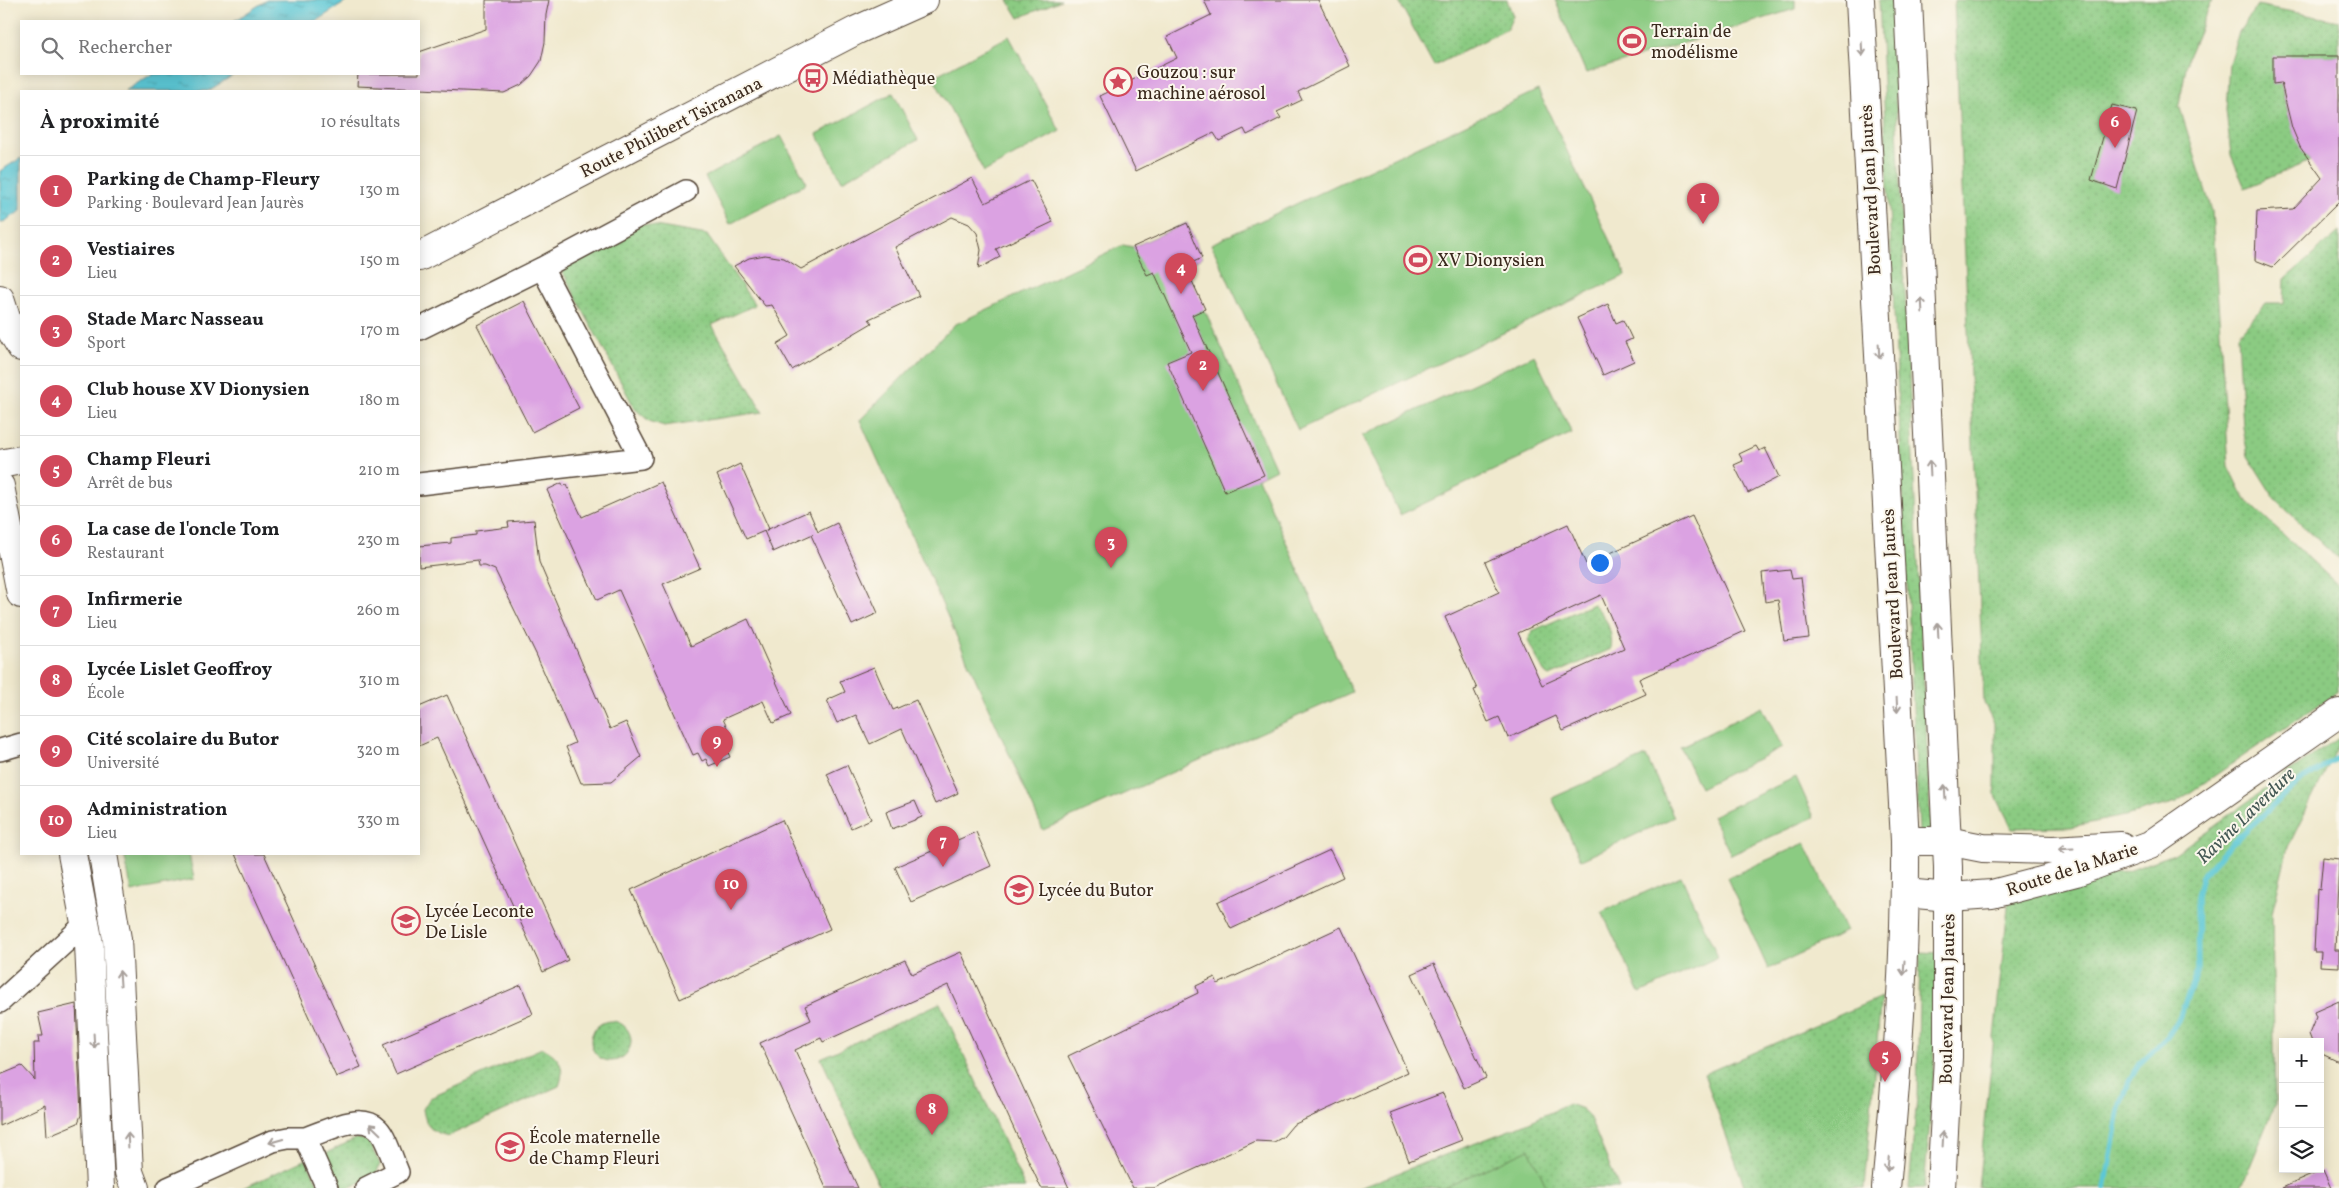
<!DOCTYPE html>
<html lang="fr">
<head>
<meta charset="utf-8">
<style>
	:root { --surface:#fff; --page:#f2f2f2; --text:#202124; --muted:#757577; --line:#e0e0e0; --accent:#d1495b }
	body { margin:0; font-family:Vollkorn,serif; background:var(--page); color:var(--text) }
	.controls { position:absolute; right:15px; bottom:15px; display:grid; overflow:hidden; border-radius:0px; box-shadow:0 2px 12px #0003 }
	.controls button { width:45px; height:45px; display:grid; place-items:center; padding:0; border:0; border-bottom:1px solid var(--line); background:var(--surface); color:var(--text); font:25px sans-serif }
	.you { position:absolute; left:1599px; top:562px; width:18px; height:18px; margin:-12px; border:4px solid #fff; border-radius:50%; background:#1a73e8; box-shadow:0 0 0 8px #1a73e833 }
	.badge { display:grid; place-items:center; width:32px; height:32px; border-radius:50%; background:var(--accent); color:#fff; font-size:16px; font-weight:700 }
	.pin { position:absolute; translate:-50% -41px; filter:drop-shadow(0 1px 2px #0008) }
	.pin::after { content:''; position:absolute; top:26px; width:18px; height:15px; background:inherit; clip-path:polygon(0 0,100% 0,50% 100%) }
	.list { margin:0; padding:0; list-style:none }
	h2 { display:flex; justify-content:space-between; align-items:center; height:65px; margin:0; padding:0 20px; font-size:21px }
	h2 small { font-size:16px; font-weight:400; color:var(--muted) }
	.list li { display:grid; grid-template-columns:32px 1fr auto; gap:15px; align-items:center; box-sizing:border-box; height:70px; padding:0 20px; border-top:1px solid var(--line) }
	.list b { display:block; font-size:19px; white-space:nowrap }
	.list p { margin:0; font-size:16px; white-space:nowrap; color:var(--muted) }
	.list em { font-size:16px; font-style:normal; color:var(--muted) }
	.icon { flex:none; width:28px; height:28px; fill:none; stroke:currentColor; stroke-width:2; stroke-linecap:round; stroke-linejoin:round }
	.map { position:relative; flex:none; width:2339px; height:1188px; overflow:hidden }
	.search { position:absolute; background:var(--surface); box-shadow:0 2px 12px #0003; left:20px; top:20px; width:400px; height:55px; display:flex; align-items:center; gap:12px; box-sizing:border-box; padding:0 18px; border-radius:0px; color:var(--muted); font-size:19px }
	.panel { position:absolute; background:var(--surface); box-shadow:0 2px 12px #0003; left:20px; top:90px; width:400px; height:765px; border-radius:0px }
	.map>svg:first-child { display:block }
	.grass { fill:url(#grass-dots); stroke:#637a50 }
	.garden { fill:#8bcb82; stroke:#637a50 }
	.water { fill:url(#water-ripples); stroke:#4c787a }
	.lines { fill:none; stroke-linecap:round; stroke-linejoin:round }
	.stream { stroke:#5cc7d5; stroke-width:5.5 }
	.building { fill:#dba2e2; fill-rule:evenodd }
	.street-casing { stroke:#564738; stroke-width:24 }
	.secondary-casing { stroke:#564738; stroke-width:30 }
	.primary-casing { stroke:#564738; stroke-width:30 }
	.street { stroke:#fff; stroke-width:21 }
	.secondary { stroke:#fff; stroke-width:28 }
	.primary { stroke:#fff; stroke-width:28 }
	.oneway { stroke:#a79f9a }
	.labels { text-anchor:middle; stroke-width:4; stroke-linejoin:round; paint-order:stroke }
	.poi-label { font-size:18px; fill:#3b2a1e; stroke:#fbf7ec; text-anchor:start }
	.street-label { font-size:18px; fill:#3b2a1e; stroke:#fbf7ec }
	.water-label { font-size:19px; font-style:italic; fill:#455955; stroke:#fbf7ec }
</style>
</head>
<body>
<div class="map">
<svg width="2339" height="1188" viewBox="0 0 2339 1188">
	<defs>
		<pattern id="grass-dots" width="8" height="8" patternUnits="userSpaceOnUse" patternTransform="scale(1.25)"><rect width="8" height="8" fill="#8bcb82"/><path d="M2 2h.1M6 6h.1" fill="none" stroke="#79ae70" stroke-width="1.8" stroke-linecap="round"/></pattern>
		<pattern id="water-ripples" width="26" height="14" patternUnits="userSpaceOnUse" patternTransform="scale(1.25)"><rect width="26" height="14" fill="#5cc7d5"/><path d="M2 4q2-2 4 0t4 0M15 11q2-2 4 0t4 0" fill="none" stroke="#4da2ac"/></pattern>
	</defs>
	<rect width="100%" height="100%" fill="#fbf7ec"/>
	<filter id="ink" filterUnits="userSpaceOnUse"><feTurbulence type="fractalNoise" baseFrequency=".02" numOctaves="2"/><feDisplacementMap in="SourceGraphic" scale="10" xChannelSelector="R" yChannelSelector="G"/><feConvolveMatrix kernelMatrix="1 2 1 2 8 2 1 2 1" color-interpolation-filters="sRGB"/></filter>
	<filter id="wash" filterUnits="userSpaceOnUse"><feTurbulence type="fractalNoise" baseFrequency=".0096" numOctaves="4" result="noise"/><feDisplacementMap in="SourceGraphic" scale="20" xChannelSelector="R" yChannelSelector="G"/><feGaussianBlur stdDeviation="1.12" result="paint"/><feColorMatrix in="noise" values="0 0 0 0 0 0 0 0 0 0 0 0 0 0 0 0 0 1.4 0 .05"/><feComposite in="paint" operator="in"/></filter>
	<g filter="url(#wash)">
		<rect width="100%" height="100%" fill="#f0e9ce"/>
		<path class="grass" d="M 1008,0 L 1061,0 L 1019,18 Z
			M 1398,0 L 1507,0 L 1513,16 L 1507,29 L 1434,66 Z
			M 1879,0 L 1891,0 L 1931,832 L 1919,832 Z
			M 1954,0 L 2212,0 L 2188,57 L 2179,105 L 2212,211 L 2229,466 L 2245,499 L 2339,586 L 2339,691 L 2176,802 L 2125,816 L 2070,827 L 2012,828 L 1995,794 L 1995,725 L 1984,703 Z
			M 2257,5 L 2339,21 L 2339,56 L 2273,57 L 2273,83 L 2281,83 C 2286,111 2294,137 2310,161 L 2245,188 L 2231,155 L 2226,110 L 2229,63 L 2239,32 Z
			M 638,223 L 707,235 L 755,305 L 712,325 L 763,412 L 664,426 L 649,421 L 635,409 L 558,263 Z
			M 2339,232 L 2339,560 L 2275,499 L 2248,456 L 2243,428 L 2238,335 L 2266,303 L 2284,303 L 2285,279 Z
			M 1593,604 C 1605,614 1614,633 1611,649 L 1550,676 L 1544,672 L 1528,641 L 1532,631 Z
			M 2339,737 L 2339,744 L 2288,847 L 2272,913 L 2275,1106 L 2241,1188 L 1978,1188 L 2009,897 L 2128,871 L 2174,854 Z
			M 1920,952 L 1941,953 L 1932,1099 L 1924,1188 L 1909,1188 L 1917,1097 Z
			M 1881,997 L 1864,1188 L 1745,1188 L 1704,1074 Z
			M 940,1003 L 1025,1188 L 880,1188 L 821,1058 Z
			M591 1041a20 20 0 1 1 40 0a20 20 0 1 1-40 0Z
			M 542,1048 C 559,1055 566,1068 559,1086 L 448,1136 C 430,1131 426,1127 423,1109 L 430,1098 Z
			M 1569,1104 L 1582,1109 L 1589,1116 L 1619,1188 L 1359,1188 L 1520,1126 Z
			M 357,1138 L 368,1141 L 380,1164 L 376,1175 L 348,1188 L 332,1188 L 318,1157 Z
			M 306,1159 L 320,1188 L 243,1188 Z"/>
		<path class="garden" d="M 1555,0 L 1795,0 L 1795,9 L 1586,73 Z
			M 1009,36 L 1060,131 L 984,172 L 933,77 Z
			M 1538,90 L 1626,275 L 1298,430 L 1211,244 Z
			M 893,93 L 918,140 L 842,181 L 817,134 Z
			M 781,136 L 807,183 L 730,224 L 705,177 Z
			M 1187,223 L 1202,258 L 1185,266 L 1276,469 L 1258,478 L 1352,692 L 1043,830 L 860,420 L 954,325 L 1123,245 L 1133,247 Z
			M 1534,355 L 1572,433 L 1400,515 L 1362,436 Z
			M 1762,707 L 1782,747 L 1700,788 L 1680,747 Z
			M 1646,756 L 1674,817 L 1581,860 L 1552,798 Z
			M 1796,777 L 1814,817 L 1731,855 L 1712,816 Z
			M 1805,843 L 1846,931 L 1768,969 L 1727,878 Z
			M 124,854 L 189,854 L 194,879 L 132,892 Z
			M 1681,876 L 1718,957 L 1640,993 L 1602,912 Z
			M 1529,1149 L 1547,1188 L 1444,1188 Z"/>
		<path class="water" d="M 267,0 L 349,0 L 316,21 L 234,21 Z
			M 152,74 L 235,74 L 208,91 L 125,91 Z
			M 21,158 L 21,211 L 0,224 L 0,171 Z"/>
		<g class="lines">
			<path class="stream" d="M 2105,1188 L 2119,1111 L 2129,1081 L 2139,1064 L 2167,1037 L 2178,1020 L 2198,970 L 2197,896 L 2202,876 L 2231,844 L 2300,781 L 2339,757"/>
		</g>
		<g id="blocks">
			<path class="building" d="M 486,0 L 549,0 L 546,15 L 545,42 L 541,61 L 531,76 L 521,85 L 504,93 L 357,86 L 358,74 L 419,74 L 419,52 L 486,29 Z
				M 1204,0 L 1318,0 L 1350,66 L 1298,92 L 1302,100 L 1277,112 L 1281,118 L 1247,135 L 1244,129 L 1219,141 L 1214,133 L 1136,171 L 1100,96 L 1177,58 L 1167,37 L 1211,15 Z
				M 2273,56 L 2339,56 L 2339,202 L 2273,267 L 2255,260 L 2257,211 L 2293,209 L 2322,178 L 2300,147 L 2292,128 L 2281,83 L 2273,84 Z
				M 2112,105 L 2137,111 L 2117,189 L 2091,180 Z
				M 972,178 L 985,203 L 1031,180 L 1053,222 L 996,249 L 1000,257 L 978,269 L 981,250 L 977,233 L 969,224 L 952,217 L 895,247 L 919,296 L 869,319 L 872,323 L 792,370 L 777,344 L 790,336 L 772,305 L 765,306 L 734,266 L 749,258 L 765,255 L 784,258 L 801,269 Z
				M 1187,223 L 1202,258 L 1185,266 L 1205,309 L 1192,315 L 1264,475 L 1225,492 L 1167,362 L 1191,352 L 1154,272 L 1147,275 L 1133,247 Z
				M 524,301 L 579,408 L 532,432 L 477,325 Z
				M 1608,304 L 1616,323 L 1623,320 L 1632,339 L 1625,342 L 1634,361 L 1603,375 L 1577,318 Z
				M 1756,446 L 1759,451 L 1765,448 L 1779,477 L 1748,493 L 1734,465 L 1743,461 L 1739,454 Z
				M 740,464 L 769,529 L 746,539 L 717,475 Z
				M 661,482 L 700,568 L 663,584 L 691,646 L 748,619 L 791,715 L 773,723 L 763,701 L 723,719 L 732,738 L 727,740 L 730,748 L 727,750 L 730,757 L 709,766 L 706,759 L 702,761 L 698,753 L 693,755 L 619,590 L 597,600 L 547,490 L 562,483 L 563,486 L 567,485 L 582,517 Z
				M 809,511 L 818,532 L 837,523 L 878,613 L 852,625 L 811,535 L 813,534 L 773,552 L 764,531 Z
				M 1692,516 L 1745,631 L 1639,679 L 1646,694 L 1563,731 L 1556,716 L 1508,738 L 1499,717 L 1488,722 L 1474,690 L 1477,689 L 1445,617 L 1499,592 L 1485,562 L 1568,524 L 1586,564 ZM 1601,595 L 1624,648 L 1542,685 L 1518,633 Z
				M 534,520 L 539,562 L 610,729 L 626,722 L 641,757 L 611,782 L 581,783 L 566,747 L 575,743 L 536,654 L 495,570 L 485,566 L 479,566 L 478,560 L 419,567 L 419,546 L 451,543 L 451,538 L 476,535 L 476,531 L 509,527 L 508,522 Z
				M 1790,570 L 1792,579 L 1801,578 L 1809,638 L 1784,641 L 1778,600 L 1765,602 L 1762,573 Z
				M 874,667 L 893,710 L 916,700 L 958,793 L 935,804 L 902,729 L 870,744 L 856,715 L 837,723 L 827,700 L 845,692 L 840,681 Z
				M 447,695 L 568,960 L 543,972 L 437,738 L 419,746 L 419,707 Z
				M 847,765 L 871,819 L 851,828 L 827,774 Z
				M 915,801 L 922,817 L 892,829 L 886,812 Z
				M 782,820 L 830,929 L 680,999 L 631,890 Z
				M 976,832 L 991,866 L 911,902 L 895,867 Z
				M 1330,850 L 1343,877 L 1231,929 L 1218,902 Z
				M 235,854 L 264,854 L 361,1067 L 336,1077 Z
				M 2323,857 L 2339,859 L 2335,950 L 2339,950 L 2339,967 L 2320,966 L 2321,952 L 2314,952 L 2317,889 L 2320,890 Z
				M 1341,927 L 1408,1072 L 1293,1125 L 1283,1137 L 1274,1142 L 1256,1141 L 1154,1188 L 1133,1188 L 1068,1056 L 1198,993 L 1196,986 L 1215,977 L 1218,984 Z
				M 961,952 L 1069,1188 L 1041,1188 L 948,985 L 823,1042 L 821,1038 L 795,1050 L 858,1188 L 826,1188 L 760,1043 L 811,1020 L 805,1006 L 905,960 L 912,974 Z
				M 1434,964 L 1486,1078 L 1464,1088 L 1412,974 Z
				M 521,985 L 533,1014 L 396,1074 L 383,1045 Z
				M 2339,1001 L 2339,1062 L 2322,1054 L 2320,1042 L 2312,1042 L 2309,1034 L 2316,1017 L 2314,1012 Z
				M 76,1004 L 81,1115 L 78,1123 L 47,1136 L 45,1105 L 0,1126 L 0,1075 L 22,1066 L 35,1080 L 34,1043 L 39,1043 L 38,1036 L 43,1036 L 38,1013 Z
				M 1443,1093 L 1462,1140 L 1409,1161 L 1390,1113 Z
				M 2323,1170 L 2331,1188 L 2282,1188 Z"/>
		</g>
	</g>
	<g filter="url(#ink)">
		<use href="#blocks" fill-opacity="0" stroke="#564738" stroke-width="1"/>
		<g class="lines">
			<defs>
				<path id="street" d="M 419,329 L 542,268 L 686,191
					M 419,484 L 641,458 L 542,268
					M 0,750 L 21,744
					M 0,1002 L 85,924
					M 305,1138 C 325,1132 360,1111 378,1129 C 386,1137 393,1161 398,1172 L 366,1188
					M 168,1188 L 273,1141 L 288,1138 L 305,1138 L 327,1188"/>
				<path id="secondary" d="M 419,257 L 857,30 L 924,0
					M 0,299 L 9,327 L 21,347
					M 0,464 L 21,460
					M 0,486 L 21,594
					M 1905,841 L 1947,841 L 1983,848 L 2053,850 L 2121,846
					M 72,854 L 89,944 L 100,1188
					M 103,854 L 117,939 L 129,1172 L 135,1188
					M 1905,893 L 1949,897 L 1992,894 L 2076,872 L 2150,845 L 2339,713"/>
				<path id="primary" d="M 1860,0 L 1905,841 C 1906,957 1897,1072 1886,1188
					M 1908,0 L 1948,867 L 1948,1057 L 1941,1188"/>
			</defs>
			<use href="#street" class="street-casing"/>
			<use href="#secondary" class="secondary-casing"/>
			<use href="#primary" class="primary-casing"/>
			<use href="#street" class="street"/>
			<use href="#secondary" class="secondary"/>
			<use href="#primary" class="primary"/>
		</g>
		<defs><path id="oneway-shaft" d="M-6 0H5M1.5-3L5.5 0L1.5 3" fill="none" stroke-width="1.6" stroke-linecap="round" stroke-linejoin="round" transform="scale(1.25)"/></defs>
		<g class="oneway">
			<use href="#oneway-shaft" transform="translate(1862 49) rotate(87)"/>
			<use href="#oneway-shaft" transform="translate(1922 305) rotate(-93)"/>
			<use href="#oneway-shaft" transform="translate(1879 351) rotate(87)"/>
			<use href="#oneway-shaft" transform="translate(1930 468) rotate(-93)"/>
			<use href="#oneway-shaft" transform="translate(1938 630) rotate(-93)"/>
			<use href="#oneway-shaft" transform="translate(1897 705) rotate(87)"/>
			<use href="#oneway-shaft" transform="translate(1945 792) rotate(-93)"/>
			<use href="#oneway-shaft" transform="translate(2066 849) rotate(177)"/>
			<use href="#oneway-shaft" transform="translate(1904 968) rotate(94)"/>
			<use href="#oneway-shaft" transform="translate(120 978) rotate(-94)"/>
			<use href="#oneway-shaft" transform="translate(94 1041) rotate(87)"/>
			<use href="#oneway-shaft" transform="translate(375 1129) rotate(-136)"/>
			<use href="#oneway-shaft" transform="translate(1943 1139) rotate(-87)"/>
			<use href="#oneway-shaft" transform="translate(128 1140) rotate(-93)"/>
			<use href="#oneway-shaft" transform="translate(276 1141) rotate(164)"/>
			<use href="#oneway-shaft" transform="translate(1888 1164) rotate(96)"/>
		</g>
	</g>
	<defs>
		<symbol id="stadium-ring" viewBox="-11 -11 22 22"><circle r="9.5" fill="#fbf7ec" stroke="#d1495b" stroke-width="1.5"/><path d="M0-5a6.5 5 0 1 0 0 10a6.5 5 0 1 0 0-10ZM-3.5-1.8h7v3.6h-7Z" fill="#d1495b"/></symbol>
		<symbol id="bus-ring" viewBox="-11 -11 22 22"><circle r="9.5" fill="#fbf7ec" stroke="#d1495b" stroke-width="1.5"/><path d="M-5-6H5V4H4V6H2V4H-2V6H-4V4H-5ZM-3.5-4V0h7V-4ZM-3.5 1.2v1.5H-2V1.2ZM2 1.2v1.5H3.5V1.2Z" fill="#d1495b"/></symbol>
		<symbol id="sight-ring" viewBox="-11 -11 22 22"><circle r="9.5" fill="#fbf7ec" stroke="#d1495b" stroke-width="1.5"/><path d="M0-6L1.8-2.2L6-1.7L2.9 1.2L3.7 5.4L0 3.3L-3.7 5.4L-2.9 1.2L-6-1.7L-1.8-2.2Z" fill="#d1495b"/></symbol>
		<symbol id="school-ring" viewBox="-11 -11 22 22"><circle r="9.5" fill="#fbf7ec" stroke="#d1495b" stroke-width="1.5"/><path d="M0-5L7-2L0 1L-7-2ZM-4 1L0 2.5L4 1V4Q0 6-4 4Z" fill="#d1495b"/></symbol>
	</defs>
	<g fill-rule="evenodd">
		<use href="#stadium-ring" x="1616" y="25" width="32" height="32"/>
		<use href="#bus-ring" x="797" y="62" width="32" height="32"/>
		<use href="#sight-ring" x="1102" y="66" width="32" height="32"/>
		<use href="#stadium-ring" x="1402" y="244" width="32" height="32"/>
		<use href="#school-ring" x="1003" y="874" width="32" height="32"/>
		<use href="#school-ring" x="390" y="905" width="32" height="32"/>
		<use href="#school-ring" x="494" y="1131" width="32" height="32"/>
	</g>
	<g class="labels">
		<g class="poi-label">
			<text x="1651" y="37">Terrain de<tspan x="1651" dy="21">modélisme</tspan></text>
			<text x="1137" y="78">Gouzou : sur<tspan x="1137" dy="21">machine aérosol</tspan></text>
			<text x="832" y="84">Médiathèque</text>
			<text x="1437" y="266">XV Dionysien</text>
			<text x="1038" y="896">Lycée du Butor</text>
			<text x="425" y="917">Lycée Leconte<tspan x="425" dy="21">De Lisle</tspan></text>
			<text x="529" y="1143">École maternelle<tspan x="529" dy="21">de Champ Fleuri</tspan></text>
		</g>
		<g class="street-label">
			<text transform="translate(671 127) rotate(-27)" y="6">Route Philibert Tsiranana</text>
			<text transform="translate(1870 190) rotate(-93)" y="6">Boulevard Jean Jaurès</text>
			<text transform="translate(1892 594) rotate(-93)" y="6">Boulevard Jean Jaurès</text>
			<text transform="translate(2072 869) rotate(-18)" y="6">Route de la Marie</text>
			<text transform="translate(1947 999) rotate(-89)" y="6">Boulevard Jean Jaurès</text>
		</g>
		<g class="water-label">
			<text transform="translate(2245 815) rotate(-44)" y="7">Ravine Laverdure</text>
		</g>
	</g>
</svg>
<div class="controls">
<button>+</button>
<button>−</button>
<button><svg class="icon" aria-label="layers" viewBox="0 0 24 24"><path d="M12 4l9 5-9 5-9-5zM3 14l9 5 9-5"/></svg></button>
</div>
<div class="you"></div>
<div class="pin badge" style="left:1703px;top:224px">1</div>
<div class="pin badge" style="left:1203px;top:391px">2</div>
<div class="pin badge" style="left:1111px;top:568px">3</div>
<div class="pin badge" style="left:1181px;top:294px">4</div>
<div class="pin badge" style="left:1885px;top:1082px">5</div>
<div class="pin badge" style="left:2115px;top:148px">6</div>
<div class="pin badge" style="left:943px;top:867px">7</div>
<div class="pin badge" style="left:932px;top:1135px">8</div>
<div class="pin badge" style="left:717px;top:767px">9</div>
<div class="pin badge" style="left:731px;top:910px">10</div>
<div class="search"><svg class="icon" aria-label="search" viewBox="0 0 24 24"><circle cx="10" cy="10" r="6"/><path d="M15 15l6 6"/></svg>Rechercher</div>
<section class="panel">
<h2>À proximité<small>10 résultats</small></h2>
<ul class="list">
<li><span class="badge">1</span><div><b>Parking de Champ-Fleury</b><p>Parking · Boulevard Jean Jaurès</p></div><em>130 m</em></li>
<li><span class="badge">2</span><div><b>Vestiaires</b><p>Lieu</p></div><em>150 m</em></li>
<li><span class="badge">3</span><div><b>Stade Marc Nasseau</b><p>Sport</p></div><em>170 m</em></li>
<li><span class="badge">4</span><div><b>Club house XV Dionysien</b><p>Lieu</p></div><em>180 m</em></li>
<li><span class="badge">5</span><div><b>Champ Fleuri</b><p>Arrêt de bus</p></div><em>210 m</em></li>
<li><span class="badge">6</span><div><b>La case de l'oncle Tom</b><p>Restaurant</p></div><em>230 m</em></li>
<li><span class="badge">7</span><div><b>Infirmerie</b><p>Lieu</p></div><em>260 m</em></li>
<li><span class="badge">8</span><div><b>Lycée Lislet Geoffroy</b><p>École</p></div><em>310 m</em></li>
<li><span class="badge">9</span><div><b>Cité scolaire du Butor</b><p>Université</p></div><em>320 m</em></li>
<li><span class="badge">10</span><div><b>Administration</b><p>Lieu</p></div><em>330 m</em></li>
</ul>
</section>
</div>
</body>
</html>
